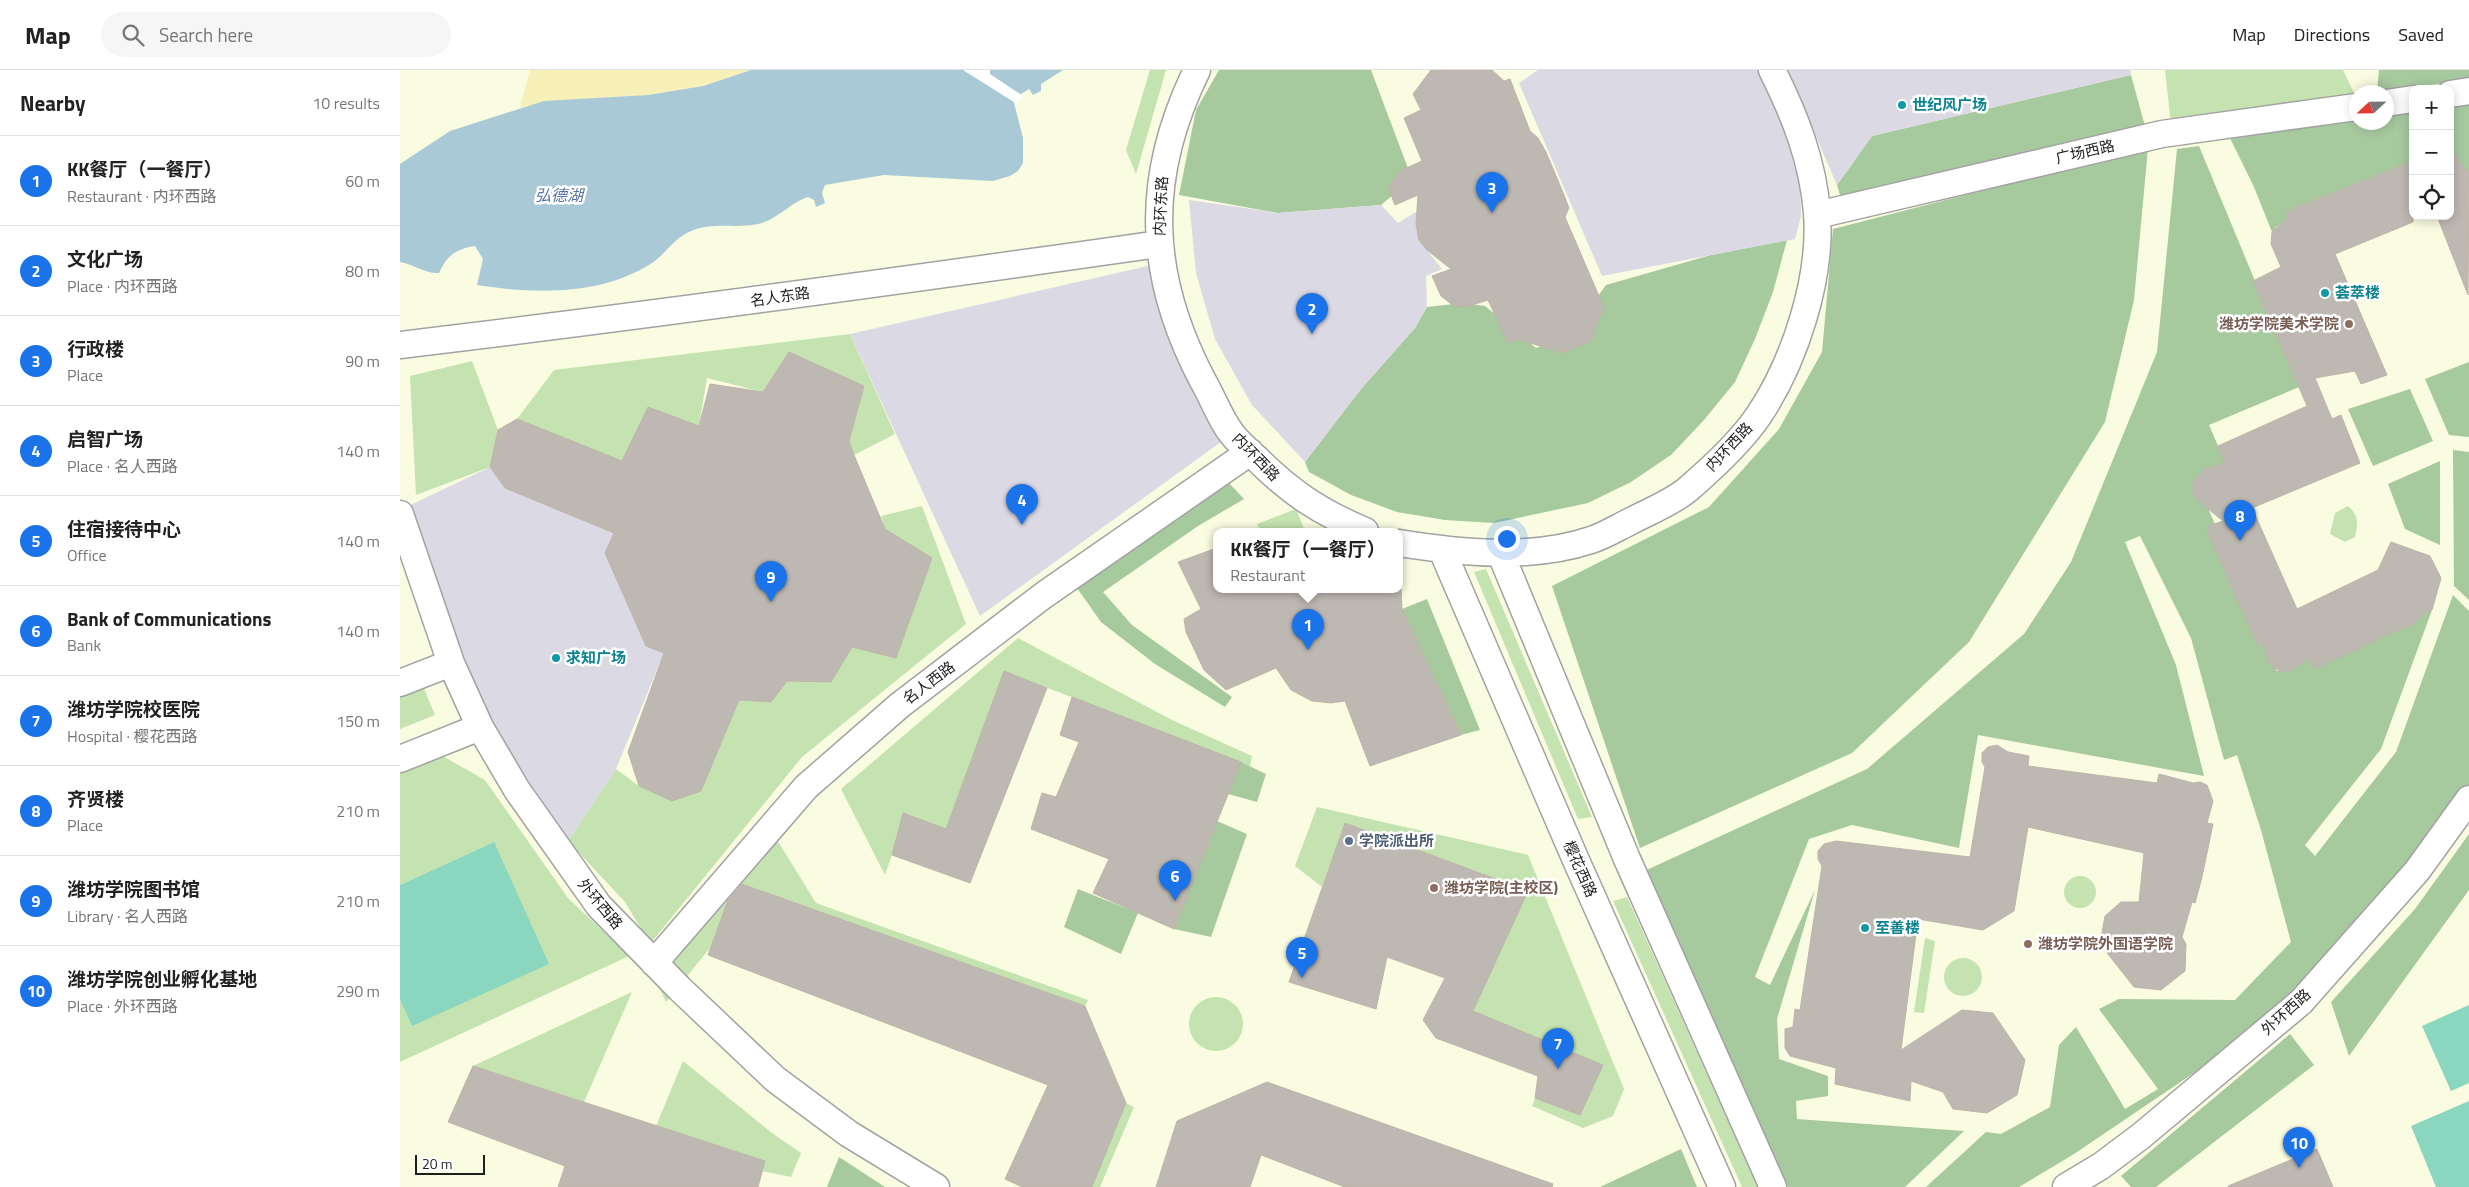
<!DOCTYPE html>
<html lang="en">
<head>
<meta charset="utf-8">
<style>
	:root { --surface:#fff; --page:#f6f6f6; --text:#222; --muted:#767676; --line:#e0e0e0; --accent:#1a73e8 }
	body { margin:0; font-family:"Titillium Web","Noto Sans SC",sans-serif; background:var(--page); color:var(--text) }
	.controls { position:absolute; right:15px; top:15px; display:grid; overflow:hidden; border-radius:10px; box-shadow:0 2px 12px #0003 }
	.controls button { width:45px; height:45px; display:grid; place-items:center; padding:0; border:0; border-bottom:1px solid var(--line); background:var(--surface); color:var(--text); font:25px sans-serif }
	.compass { position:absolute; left:1949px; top:15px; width:45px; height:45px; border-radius:50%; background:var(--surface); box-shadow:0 2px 12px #0003; rotate:248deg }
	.scale { position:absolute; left:15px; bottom:12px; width:70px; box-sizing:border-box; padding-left:5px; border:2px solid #1e1e1e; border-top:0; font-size:14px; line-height:18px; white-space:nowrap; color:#1e1e1e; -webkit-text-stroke:4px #fff; paint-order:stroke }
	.you { position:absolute; left:1106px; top:468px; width:18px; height:18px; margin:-12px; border:4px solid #fff; border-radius:50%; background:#1a73e8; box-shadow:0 0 0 8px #1a73e833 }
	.badge { display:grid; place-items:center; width:32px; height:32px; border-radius:50%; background:var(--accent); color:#fff; font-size:16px; font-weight:700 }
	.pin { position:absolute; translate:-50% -41px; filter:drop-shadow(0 1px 2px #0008) }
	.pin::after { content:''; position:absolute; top:26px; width:18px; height:15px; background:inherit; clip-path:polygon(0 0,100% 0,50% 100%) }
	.popup { position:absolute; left:813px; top:458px; width:190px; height:65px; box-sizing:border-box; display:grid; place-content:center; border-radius:10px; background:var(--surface); filter:drop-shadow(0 1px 4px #0005); font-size:16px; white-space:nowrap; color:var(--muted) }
	.popup b { font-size:19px; color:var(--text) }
	.popup::after { content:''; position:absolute; left:50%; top:100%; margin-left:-10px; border:10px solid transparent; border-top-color:var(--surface) }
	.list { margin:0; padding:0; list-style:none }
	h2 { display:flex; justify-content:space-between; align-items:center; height:65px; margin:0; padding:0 20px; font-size:21px }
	h2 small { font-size:16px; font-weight:400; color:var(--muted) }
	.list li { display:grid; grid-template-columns:32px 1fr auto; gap:15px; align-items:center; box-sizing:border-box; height:90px; padding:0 20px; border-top:1px solid var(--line) }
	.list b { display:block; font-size:19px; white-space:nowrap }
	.list p { margin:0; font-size:16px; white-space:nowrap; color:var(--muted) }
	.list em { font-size:16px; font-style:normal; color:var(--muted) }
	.icon { flex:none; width:28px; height:28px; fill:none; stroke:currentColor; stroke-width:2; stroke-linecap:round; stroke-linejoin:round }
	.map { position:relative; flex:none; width:2069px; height:1117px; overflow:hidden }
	header { display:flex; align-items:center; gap:30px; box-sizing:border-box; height:70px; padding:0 25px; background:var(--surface); border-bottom:1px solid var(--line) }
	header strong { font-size:24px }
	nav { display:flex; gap:28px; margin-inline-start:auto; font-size:18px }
	.search { width:350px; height:45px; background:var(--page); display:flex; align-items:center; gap:12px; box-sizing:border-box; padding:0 18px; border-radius:28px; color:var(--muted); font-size:19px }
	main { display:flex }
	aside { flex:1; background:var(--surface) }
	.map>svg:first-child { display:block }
	.education { fill:#f9fce0; fill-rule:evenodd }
	.grass { fill:#c5e3b0 }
	.forest { fill:#a7c99e }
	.sand { fill:#f8f0b9 }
	.pitch { fill:#8ad6bf }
	.plaza { fill:#dad9e4 }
	.water { fill:#aac9d7 }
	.pier { fill:#fff }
	.building { fill:#beb8b2; stroke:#beb4a9 }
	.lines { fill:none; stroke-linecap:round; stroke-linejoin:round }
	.minor-casing { stroke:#a2a2a2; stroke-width:29 }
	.minor { stroke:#fff; stroke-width:26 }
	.culture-dot { fill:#0f9aa8; stroke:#fff; stroke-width:2 }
	.education-dot { fill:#8d6e63; stroke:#fff; stroke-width:2 }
	.service-dot { fill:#5c6f8a; stroke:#fff; stroke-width:2 }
	.labels { text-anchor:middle; stroke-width:5; stroke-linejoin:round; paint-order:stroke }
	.culture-label { font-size:15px; font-weight:bold; fill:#0d838f; stroke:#fff; text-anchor:start }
	.street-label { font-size:15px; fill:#1e1e1e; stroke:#fff }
	.education-label { font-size:15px; font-weight:bold; fill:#785e54; stroke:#fff; text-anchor:start }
	.service-label { font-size:15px; font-weight:bold; fill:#4e5e75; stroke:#fff; text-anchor:start }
	.water-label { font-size:16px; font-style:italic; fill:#5475a4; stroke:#fff }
</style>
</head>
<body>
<header>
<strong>Map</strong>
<div class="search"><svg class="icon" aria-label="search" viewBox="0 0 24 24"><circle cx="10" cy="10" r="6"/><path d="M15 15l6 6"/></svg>Search here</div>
<nav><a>Map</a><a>Directions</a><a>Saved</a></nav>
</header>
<main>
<aside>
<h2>Nearby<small>10 results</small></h2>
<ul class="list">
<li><span class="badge">1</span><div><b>KK餐厅（一餐厅）</b><p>Restaurant · 内环西路</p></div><em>60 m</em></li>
<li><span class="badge">2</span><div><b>文化广场</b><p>Place · 内环西路</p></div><em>80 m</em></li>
<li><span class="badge">3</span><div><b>行政楼</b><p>Place</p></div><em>90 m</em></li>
<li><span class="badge">4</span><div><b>启智广场</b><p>Place · 名人西路</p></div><em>140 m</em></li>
<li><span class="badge">5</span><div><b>住宿接待中心</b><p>Office</p></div><em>140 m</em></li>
<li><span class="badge">6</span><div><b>Bank of Communications</b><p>Bank</p></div><em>140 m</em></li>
<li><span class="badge">7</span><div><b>潍坊学院校医院</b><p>Hospital · 樱花西路</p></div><em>150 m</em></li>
<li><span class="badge">8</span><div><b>齐贤楼</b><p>Place</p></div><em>210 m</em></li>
<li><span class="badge">9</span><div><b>潍坊学院图书馆</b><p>Library · 名人西路</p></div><em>210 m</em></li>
<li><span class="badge">10</span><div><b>潍坊学院创业孵化基地</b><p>Place · 外环西路</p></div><em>290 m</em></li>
</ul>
</aside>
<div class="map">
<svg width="2069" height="1117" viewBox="0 0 2069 1117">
	<rect width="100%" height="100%" fill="#eeece5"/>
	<path class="education" d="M 0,0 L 2069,0 L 2069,1117 L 0,1117 ZM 2013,19 L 2050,19 L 2050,146 L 2013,146 ZM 1956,22 L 1986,22 L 1986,52 L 1956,52 ZM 817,461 L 999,461 L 999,519 L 817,519 Z"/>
	<path class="grass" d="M 750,0 L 766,0 L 736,104 L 726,80 Z
		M 1765,0 L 1943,0 L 1956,27 L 1771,55 Z
		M 450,264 L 495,364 L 454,385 L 449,371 L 464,316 L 389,282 L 363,322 L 307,308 L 299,356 L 248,337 L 222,391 L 117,349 L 154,300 Z
		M 72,291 L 98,360 L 90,397 L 16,425 L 10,306 Z
		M 522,436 L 566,554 L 402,687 L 250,874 L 225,832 L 168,771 L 216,699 L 239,716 L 272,731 L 301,721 L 339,630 L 371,632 L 387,611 L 431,612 L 452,577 L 496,588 L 532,488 L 485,459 L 481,446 Z
		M 1948,436 C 1959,446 1958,453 1955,467 L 1945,472 L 1930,464 L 1935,443 Z
		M 896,439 L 905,461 L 861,461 L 857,454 Z
		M 1086,499 L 1192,747 L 1178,749 L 1074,502 Z
		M 618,568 L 772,650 L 852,686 L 850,696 L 604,601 L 546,759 L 503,744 L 492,785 L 485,805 L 441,719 Z
		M 23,616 L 35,645 L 0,659 L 0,625 Z
		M 39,684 L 85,710 L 168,828 L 229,886 L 0,992 L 0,930 L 12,956 L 94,772 L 0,815 L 0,700 Z
		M 917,737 L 1128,785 L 1224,1019 L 1213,1046 L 1183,1058 L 1132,1036 L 1135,1028 L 1180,1045 L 1202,995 L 1073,941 L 1127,821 L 945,753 L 922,817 L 895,796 Z
		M 368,765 L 379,773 L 416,833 L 688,930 L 685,936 L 335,811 L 310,878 L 266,932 L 254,907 Z
		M1664 822a16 16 0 1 1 32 0a16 16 0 1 1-32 0Z
		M 1227,827 L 1358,1117 L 1342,1117 L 1213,831 Z
		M 1525,868 L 1535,871 L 1524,943 L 1514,942 Z
		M1544 907a19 19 0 1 1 38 0a19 19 0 1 1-38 0Z
		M 232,922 L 184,1032 L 73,996 Z
		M789 954a27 27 0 1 1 54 0a27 27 0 1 1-54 0Z
		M 283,991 L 372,1063 L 401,1083 L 391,1107 L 362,1101 L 365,1091 L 256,1056 Z
		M 726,1033 L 734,1037 L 700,1117 L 692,1117 Z"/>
	<path class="forest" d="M 819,0 L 971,0 L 1012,109 L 981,135 L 878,143 L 779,125 L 796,40 Z
		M 1979,0 L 2069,0 L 2069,10 L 1977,22 Z
		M 1731,5 L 1746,60 L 1442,132 L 1437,115 L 1472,66 Z
		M 2069,34 L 2069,112 L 2064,115 L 2064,98 L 2058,91 L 2050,88 L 2050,37 Z
		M 2013,43 L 2013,91 L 1885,142 L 1890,150 L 1877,156 L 1872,162 L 1854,117 L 1830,68 L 1956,50 L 1956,52 L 1986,52 L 1987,46 Z
		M 1799,76 L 1899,317 L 1809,355 L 1828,399 L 1803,400 L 1793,412 L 1794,426 L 1807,436 L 1815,454 L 1807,457 L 1857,575 L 1865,571 L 1869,593 L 1877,601 L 1892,600 L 1909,586 L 1914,598 L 1992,550 L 2011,557 L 2017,549 L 2032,540 L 1981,679 L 1905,775 L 1915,786 L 1996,682 L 2053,525 L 2069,541 L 2069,717 L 1994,813 L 1900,915 L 1819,986 L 1674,1084 L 1619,1117 L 1526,1117 L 1586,1062 L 1601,1064 L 1650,1037 L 1659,975 L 1676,957 L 1725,1039 L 1758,1019 L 1699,939 L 1719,929 L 1835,930 L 1891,872 L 1861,760 L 1837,685 L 1824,690 L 1791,568 L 1740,466 L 1725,472 L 1776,595 L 1804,706 L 1578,665 L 1559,778 L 1452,755 L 1409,769 L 1355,907 L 1370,915 L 1415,820 L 1377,949 L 1379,989 L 1428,1006 L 1428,1026 L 1396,1031 L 1397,1049 L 1564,1061 L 1505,1117 L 1388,1117 L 1240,803 L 1467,699 L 1624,564 L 1671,492 L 1757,282 L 1777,79 Z
		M 1748,78 L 1734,230 L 1705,352 L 1569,572 L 1452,683 L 1240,778 L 1152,516 L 1309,437 L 1379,359 L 1422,282 L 1433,159 Z
		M 1387,170 L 1373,222 L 1355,269 L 1335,312 L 1304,350 L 1271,385 L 1231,412 L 1188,433 L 1094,453 L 1045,450 L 997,442 L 951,425 L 909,402 L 905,392 L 961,319 L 1015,258 L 1027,237 L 1062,233 L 1085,236 L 1136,278 L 1170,265 L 1206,215 L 1311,185 Z
		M 2069,292 L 2069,367 L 2049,365 L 2025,309 Z
		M 2010,319 L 2033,371 L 1973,396 L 1948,339 Z
		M 2053,380 L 2069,382 L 2069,530 L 2054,516 Z
		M 2040,391 L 2040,475 L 2005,459 L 1988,414 Z
		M 829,413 L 844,429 L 798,456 L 703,522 L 732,555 L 832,627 L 825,637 L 755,594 L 701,552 L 677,518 Z
		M 1027,529 L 1080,660 L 1061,665 L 1002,539 Z
		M 841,692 L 866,704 L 857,732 L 828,724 Z
		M 817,751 L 847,764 L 811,867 L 774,859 Z
		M 2069,764 L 2069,820 L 1949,986 L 1931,932 L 2015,839 Z
		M 678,819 L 738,843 L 721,884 L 664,857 Z
		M 1890,964 L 1914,995 L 1756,1117 L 1731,1117 L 1721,1106 Z
		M 1281,1079 L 1297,1117 L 1200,1117 Z
		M 439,1087 L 485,1117 L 427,1117 Z"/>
	<path class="sand" d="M 130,0 L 351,0 L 303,16 L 248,25 L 120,38 Z"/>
	<path class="pitch" d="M 94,772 L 149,894 L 12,956 L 0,930 L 0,815 Z
		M 2069,935 L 2069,1013 L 2051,1021 L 2022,956 Z
		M 2069,1031 L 2069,1117 L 2036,1117 L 2011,1056 Z"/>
	<path class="plaza" d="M 1138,0 L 1358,0 L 1388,57 L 1400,104 L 1401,146 L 1395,169 L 1202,206 L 1119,13 Z
		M 1387,0 L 1730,0 L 1731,5 L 1472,66 L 1437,115 Z
		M 789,130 L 878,143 L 981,135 L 998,153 L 1019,140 L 1016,154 L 1019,170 L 1042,199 L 1026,206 L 1027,237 L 1015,258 L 961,319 L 905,392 L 852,335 L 815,269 L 796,203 Z
		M 761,193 L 832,364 L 580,546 L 450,264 Z
		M 90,397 L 105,418 L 214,463 L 205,483 L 264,583 L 216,699 L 160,783 L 117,720 L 0,440 Z"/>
	<path class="water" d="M 351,0 L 663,0 L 641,14 L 641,21 L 633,25 L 629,19 L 613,29 L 623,68 L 623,93 L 618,101 L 610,106 L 593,111 L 484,105 L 425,115 L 422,123 L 425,133 L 416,137 L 414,130 L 408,127 C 391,132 377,150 358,154 C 334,159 310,151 287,163 C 273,170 265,184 252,193 C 201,226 134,224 77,215 L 83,189 L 75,176 C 55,179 47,186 39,203 C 25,204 13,194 0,192 L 0,94 L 50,61 L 144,31 L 248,25 L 303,16 Z"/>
	<path class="pier" d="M 563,0 L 590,0 L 590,4 L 623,26 L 617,34 Z"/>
	<path class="building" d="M 1031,0 L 1092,0 L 1104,11 L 1110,9 L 1130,61 L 1138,68 L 1146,82 L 1164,125 L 1169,138 L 1165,147 L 1205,240 L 1201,244 L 1191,271 L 1163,283 L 1117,269 L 1108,273 L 1088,230 L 1069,236 L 1055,237 L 1041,226 L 1032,206 L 1051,199 L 1027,180 L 1019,170 L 1016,154 L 1018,125 L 995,135 L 988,117 L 1002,100 L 1022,91 L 1004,48 L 1021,40 L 1013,24 Z
		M 2050,77 L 2069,105 L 2068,225 L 2037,146 L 2050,146 Z
		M 2013,91 L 2013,152 L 1935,184 L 1987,305 L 1961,314 L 1955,301 L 1915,308 L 1932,349 L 1941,345 L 1960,393 L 1852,438 L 1897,539 L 1978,500 L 1991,472 L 2030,486 L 2041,508 L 2032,540 L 2017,549 L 2011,557 L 2007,556 L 1914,599 L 1910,587 L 1892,600 L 1882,602 L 1872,597 L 1869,593 L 1862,572 L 1857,575 L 1806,457 L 1823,451 L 1797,430 L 1793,422 L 1793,412 L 1803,400 L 1825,393 L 1818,376 L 1907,336 L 1853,211 L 1881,197 L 1871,174 L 1872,162 L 1888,147 L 1885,142 Z
		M 389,282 L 464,316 L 449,371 L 454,385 L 485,459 L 532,488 L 496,588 L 452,577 L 431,612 L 387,611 L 371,632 L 339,630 L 301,721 L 272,731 L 239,716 L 228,682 L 264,583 L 246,576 L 205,483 L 214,463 L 105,418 L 90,397 L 98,360 L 117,349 L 222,391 L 248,337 L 299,356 L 310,314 L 363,322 Z
		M 817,478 L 817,519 L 1001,519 L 1002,539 L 1061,665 L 970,696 L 945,631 L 931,633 L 912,631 L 891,620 L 876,598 L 826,620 L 804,600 L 786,562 L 784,549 L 801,539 L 778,492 Z
		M 604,601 L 647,618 L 570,813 L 492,785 L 503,743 L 546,759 Z
		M 672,627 L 841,692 L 774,859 L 693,823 L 709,789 L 631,759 L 642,723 L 656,727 L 679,672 L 660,665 Z
		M 1597,675 L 1608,682 L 1629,686 L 1628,696 L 1757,713 L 1759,704 L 1793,713 L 1800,712 L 1807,715 L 1813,731 L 1807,753 L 1813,754 L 1802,807 L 1795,833 L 1792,832 L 1782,867 L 1786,874 L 1785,901 L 1761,920 L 1734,917 L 1700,874 L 1705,846 L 1721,832 L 1739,832 L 1744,783 L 1628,757 L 1614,841 L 1583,860 L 1518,849 L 1501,980 L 1562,940 L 1593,943 L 1625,990 L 1617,1025 L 1587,1043 L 1553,1039 L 1543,1022 L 1511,1011 L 1510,1031 L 1435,1014 L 1436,998 L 1390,986 L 1385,978 L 1385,959 L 1393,957 L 1395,939 L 1400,940 L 1422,796 L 1418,789 L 1418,781 L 1424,774 L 1436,771 L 1570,787 L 1585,697 L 1582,692 L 1582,683 L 1588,677 Z
		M 945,753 L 1128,821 L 1073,941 L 1203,995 L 1180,1045 L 1135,1028 L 1138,1006 L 1036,968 L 1023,950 L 1045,908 L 987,887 L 976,939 L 889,912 Z
		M 342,814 L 685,936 L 726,1033 L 692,1117 L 622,1117 L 605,1109 L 648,1015 L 308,885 L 328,830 Z
		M 73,996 L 365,1091 L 358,1117 L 158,1117 L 165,1096 L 48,1052 Z
		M 867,1012 L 1153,1114 L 1152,1117 L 945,1117 L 861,1085 L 850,1117 L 756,1117 L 777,1051 Z
		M 1917,1079 L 1933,1117 L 1828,1117 L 1828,1116 Z"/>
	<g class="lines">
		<defs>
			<path id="minor" d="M 797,0 C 744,108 747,205 803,311 C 813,328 820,349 832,364 C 839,373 848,381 856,388 C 891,423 920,442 965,461
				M 2050,24 L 2069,21
				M 1986,33 L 2013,29
				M 1417,145 L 1762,64 L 1956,37
				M 0,275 C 254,245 506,210 759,174
				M 0,444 L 51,593 L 80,657 L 117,720 L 199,836 L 279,918 L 375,1009 L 449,1064 L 536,1117
				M 999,473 C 1061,483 1131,490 1191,470 C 1204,466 1217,458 1229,452 C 1248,442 1271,433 1287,420 C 1309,401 1343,369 1359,345 C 1395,291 1422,208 1417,143 C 1413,91 1395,46 1372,0
				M 1042,480 L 1175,788 L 1322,1117
				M 1100,482 L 1227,789 L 1373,1117
				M 0,613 L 51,593
				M 0,689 L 80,657
				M 254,893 L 406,717 L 500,635 L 644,525 L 850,382
				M 1666,1117 L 1701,1096 L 1741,1066 L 1901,932 L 2017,801 L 2069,729"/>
		</defs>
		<use href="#minor" class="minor-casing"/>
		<use href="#minor" class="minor"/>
	</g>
	<g class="culture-dot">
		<circle cx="1502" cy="35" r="5"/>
		<circle cx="1925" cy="223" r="5"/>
		<circle cx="156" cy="588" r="5"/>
		<circle cx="1465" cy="858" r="5"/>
	</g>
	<g class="education-dot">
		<circle cx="1949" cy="254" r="5"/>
		<circle cx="1034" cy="818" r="5"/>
		<circle cx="1628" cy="874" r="5"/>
	</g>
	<circle class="service-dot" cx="949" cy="771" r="5"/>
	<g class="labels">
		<g class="culture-label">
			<text x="1512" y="40">世纪风广场</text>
			<text x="1935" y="228">荟萃楼</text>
			<text x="166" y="593">求知广场</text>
			<text x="1475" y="863">至善楼</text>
		</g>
		<g class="street-label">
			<text transform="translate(1685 82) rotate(-13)" y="5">广场西路</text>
			<text transform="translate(761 136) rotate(-87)" y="5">内环东路</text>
			<text transform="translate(380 227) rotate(-8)" y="5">名人东路</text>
			<text transform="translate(1329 377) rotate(-47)" y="5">内环西路</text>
			<text transform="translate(856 387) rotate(46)" y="5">内环西路</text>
			<text transform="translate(529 613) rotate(-37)" y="5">名人西路</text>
			<text transform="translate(1180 799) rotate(66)" y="5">樱花西路</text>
			<text transform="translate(200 834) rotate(50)" y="5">外环西路</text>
			<text transform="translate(1886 942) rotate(-42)" y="5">外环西路</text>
		</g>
		<g class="education-label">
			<text x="1939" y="259" text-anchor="end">潍坊学院美术学院</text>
			<text x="1044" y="823">潍坊学院(主校区)</text>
			<text x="1638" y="879">潍坊学院外国语学院</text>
		</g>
		<g class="service-label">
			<text x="959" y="776">学院派出所</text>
		</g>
		<g class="water-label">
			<text x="159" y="131">弘德湖</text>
		</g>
	</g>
</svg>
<div class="controls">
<button>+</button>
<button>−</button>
<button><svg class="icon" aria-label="locate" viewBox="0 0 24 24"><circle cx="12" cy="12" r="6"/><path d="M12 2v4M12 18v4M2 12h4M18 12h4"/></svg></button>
</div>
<svg class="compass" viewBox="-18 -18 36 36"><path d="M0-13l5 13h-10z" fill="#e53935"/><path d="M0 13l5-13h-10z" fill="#767676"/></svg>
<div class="scale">20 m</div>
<div class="you"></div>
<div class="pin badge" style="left:908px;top:580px">1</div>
<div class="popup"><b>KK餐厅（一餐厅）</b>Restaurant</div>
<div class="pin badge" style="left:912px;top:264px">2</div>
<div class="pin badge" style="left:1092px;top:143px">3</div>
<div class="pin badge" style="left:622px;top:455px">4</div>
<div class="pin badge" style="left:902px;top:908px">5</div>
<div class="pin badge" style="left:775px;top:831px">6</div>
<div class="pin badge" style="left:1158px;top:999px">7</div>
<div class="pin badge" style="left:1840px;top:471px">8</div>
<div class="pin badge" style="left:371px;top:532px">9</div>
<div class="pin badge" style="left:1899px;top:1098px">10</div>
</div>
</main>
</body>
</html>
